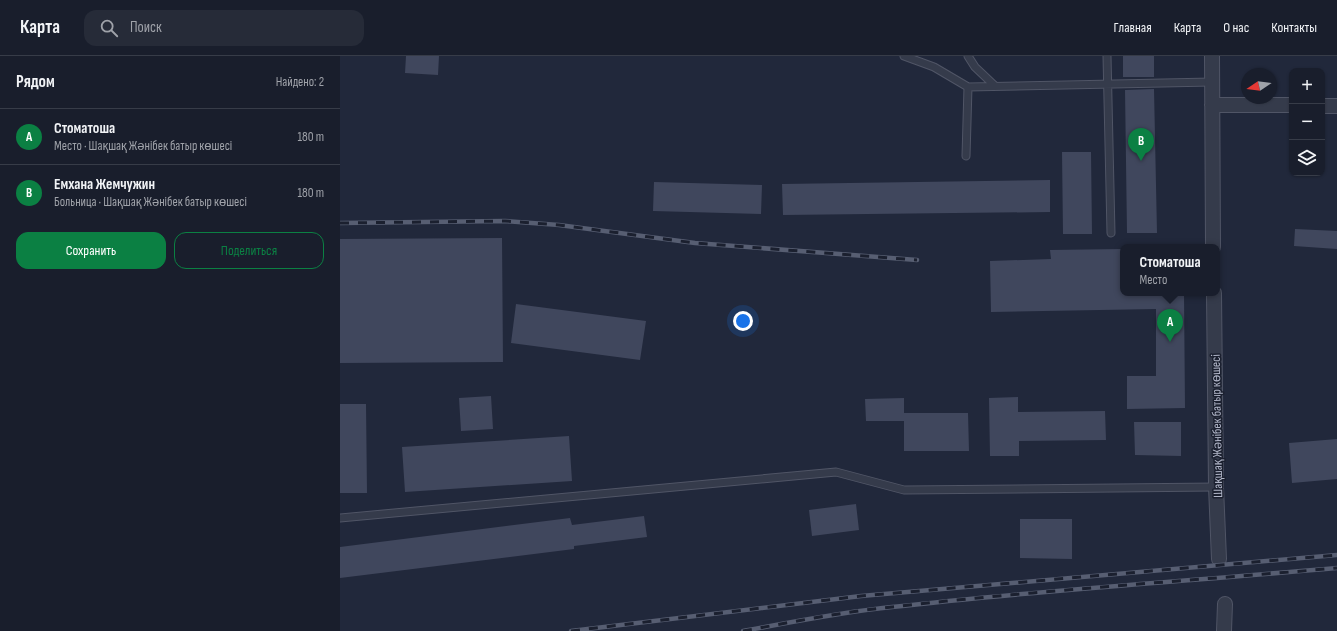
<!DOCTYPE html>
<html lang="ru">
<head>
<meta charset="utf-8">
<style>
	:root { --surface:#191e2c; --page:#262b38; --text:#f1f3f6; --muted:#9fa2a9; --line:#373c48; --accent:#0b8043 }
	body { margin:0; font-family:"Sofia Sans Condensed",sans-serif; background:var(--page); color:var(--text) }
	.controls { position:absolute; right:12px; top:12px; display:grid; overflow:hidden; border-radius:8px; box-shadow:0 1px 3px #0004 }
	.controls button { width:36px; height:36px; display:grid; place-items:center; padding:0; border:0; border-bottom:1px solid var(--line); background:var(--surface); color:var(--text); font:20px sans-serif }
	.compass { position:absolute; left:901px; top:12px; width:36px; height:36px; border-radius:50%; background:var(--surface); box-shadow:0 1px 3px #0004; rotate:257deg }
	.you { position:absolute; left:403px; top:265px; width:14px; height:14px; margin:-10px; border:3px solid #fff; border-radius:50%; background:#1a73e8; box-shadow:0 0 0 6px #1a73e833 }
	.badge { display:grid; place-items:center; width:26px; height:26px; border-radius:50%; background:var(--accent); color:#fff; font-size:13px; font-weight:700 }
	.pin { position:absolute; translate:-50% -33px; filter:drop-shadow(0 1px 2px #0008) }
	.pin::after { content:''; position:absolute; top:21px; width:14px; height:12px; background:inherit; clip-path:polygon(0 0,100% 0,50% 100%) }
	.popup { position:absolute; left:780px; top:188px; width:100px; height:52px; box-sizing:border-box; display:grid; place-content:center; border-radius:8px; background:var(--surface); filter:drop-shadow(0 1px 3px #0005); font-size:13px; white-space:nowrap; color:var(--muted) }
	.popup b { font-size:15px; color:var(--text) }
	.popup::after { content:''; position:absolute; left:50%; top:100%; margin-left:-8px; border:8px solid transparent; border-top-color:var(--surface) }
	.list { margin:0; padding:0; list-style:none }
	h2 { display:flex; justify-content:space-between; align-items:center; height:52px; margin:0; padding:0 16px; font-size:17px }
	h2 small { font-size:13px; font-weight:400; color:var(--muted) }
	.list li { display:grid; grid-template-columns:26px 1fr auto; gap:12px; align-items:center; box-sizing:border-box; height:56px; padding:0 16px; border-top:1px solid var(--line) }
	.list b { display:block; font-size:15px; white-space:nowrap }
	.list p { margin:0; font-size:13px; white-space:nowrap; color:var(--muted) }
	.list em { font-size:13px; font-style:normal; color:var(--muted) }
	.actions { display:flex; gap:8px; padding:12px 16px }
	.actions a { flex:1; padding:9px 0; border:1px solid var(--accent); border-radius:12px; text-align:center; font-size:14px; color:var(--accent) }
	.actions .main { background:var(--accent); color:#fff }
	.icon { flex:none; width:22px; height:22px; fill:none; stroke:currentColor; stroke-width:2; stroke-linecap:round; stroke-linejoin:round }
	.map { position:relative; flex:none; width:997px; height:575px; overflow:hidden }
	header { display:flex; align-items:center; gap:24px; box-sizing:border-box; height:56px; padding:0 20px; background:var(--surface); border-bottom:1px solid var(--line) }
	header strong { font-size:19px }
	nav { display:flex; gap:22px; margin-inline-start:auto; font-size:14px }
	.search { width:280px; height:36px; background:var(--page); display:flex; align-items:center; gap:10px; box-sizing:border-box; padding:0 14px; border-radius:12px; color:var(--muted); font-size:15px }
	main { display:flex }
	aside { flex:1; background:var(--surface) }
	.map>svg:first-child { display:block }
	.building { fill:#40475d }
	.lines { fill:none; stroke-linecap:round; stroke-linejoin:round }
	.lane-casing { stroke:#505566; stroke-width:9 }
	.street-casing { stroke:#505566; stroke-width:16 }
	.lane { stroke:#353b4b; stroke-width:7 }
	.street { stroke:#353b4b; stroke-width:14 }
	.rail-casing { stroke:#575e72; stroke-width:4.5 }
	.rail { stroke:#1b202f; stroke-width:3; stroke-dasharray:9; stroke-linecap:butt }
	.labels { text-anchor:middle; stroke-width:3; stroke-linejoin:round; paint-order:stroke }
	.street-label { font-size:13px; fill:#b0b5c7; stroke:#1b202f }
</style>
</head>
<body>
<header>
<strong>Карта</strong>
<div class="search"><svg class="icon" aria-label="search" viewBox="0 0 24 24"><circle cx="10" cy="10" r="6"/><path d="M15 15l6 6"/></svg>Поиск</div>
<nav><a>Главная</a><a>Карта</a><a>О нас</a><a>Контакты</a></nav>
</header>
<main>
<aside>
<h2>Рядом<small>Найдено: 2</small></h2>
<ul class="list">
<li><span class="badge">A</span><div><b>Стоматоша</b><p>Место · Шақшақ Жәнібек батыр көшесі</p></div><em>180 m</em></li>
<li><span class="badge">B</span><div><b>Емхана Жемчужин</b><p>Больница · Шақшақ Жәнібек батыр көшесі</p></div><em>180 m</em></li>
</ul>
<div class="actions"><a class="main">Сохранить</a><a>Поделиться</a></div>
</aside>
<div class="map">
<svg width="997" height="575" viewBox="0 0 997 575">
	<rect width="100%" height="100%" fill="#21283b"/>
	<path class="building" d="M 66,0 L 99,0 L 98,19 L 65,17 Z
		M 783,0 L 814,0 L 814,21 L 783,21 Z
		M 814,33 L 817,177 L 787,177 L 785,34 Z
		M 722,96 L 751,96 L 752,178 L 723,178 Z
		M 710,124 L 710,156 L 443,159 L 442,128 Z
		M 314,126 L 422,129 L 421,158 L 313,155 Z
		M 955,173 L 997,175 L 997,193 L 954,190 Z
		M 162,182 L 163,306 L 0,307 L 0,183 Z
		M 783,193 L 783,237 L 844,237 L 845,352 L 787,353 L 787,320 L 816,320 L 816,253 L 651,256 L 650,205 L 711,203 L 710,194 Z
		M 176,248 L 306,265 L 300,304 L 171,287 Z
		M 151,340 L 153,373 L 121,375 L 119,342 Z
		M 678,341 L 678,356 L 765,355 L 766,384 L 679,385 L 679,400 L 650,400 L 649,342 Z
		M 564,342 L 564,357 L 628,357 L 629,395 L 564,395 L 564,365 L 526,365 L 525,343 Z
		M 0,348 L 26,348 L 27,437 L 0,437 Z
		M 794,366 L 841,366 L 841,400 L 795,399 Z
		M 229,380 L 232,425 L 65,436 L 62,391 Z
		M 997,383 L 997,423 L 952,427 L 949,387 Z
		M 516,448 L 519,474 L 472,480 L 469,454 Z
		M 304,460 L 307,481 L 234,490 L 234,493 L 0,522 L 0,491 L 230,462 L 232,469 Z
		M 680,463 L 732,463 L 732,503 L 680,502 Z"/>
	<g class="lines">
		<defs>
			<path id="lane" d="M 564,0 L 594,11 L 628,31 L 872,26
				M 628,0 L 635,11 L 655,30
				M 767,0 L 771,177
				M 626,100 L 628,31
				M 0,462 L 496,416 L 564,434 L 876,431"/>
			<path id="street" d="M 872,0 L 873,191
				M 872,49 L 952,49
				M 982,50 L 997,50
				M 874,237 L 876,431 L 879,503
				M 884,575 L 885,548"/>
		</defs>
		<use href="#lane" class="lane-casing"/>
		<use href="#street" class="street-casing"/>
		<use href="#lane" class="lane"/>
		<use href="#street" class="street"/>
		<defs>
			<path id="rail" d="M 0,167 L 165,165 L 219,169 L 355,187 L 577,204
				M 231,575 L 521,540 L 997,499
				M 403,575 C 452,566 502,556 552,551 C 700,534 849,525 997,512"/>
		</defs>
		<use href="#rail" class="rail-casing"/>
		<use href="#rail" class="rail"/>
	</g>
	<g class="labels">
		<g class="street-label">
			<text transform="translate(876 370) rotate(-91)" y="5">Шақшақ Жәнібек батыр көшесі</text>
		</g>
	</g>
</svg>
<div class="controls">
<button>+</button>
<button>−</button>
<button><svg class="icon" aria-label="layers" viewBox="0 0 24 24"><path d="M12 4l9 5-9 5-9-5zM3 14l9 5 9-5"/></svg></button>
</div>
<svg class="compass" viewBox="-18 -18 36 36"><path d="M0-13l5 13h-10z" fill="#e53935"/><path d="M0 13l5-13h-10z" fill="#9fa2a9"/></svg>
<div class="you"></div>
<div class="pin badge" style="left:830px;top:286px">A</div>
<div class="popup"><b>Стоматоша</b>Место</div>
<div class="pin badge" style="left:801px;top:105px">B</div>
</div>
</main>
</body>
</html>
